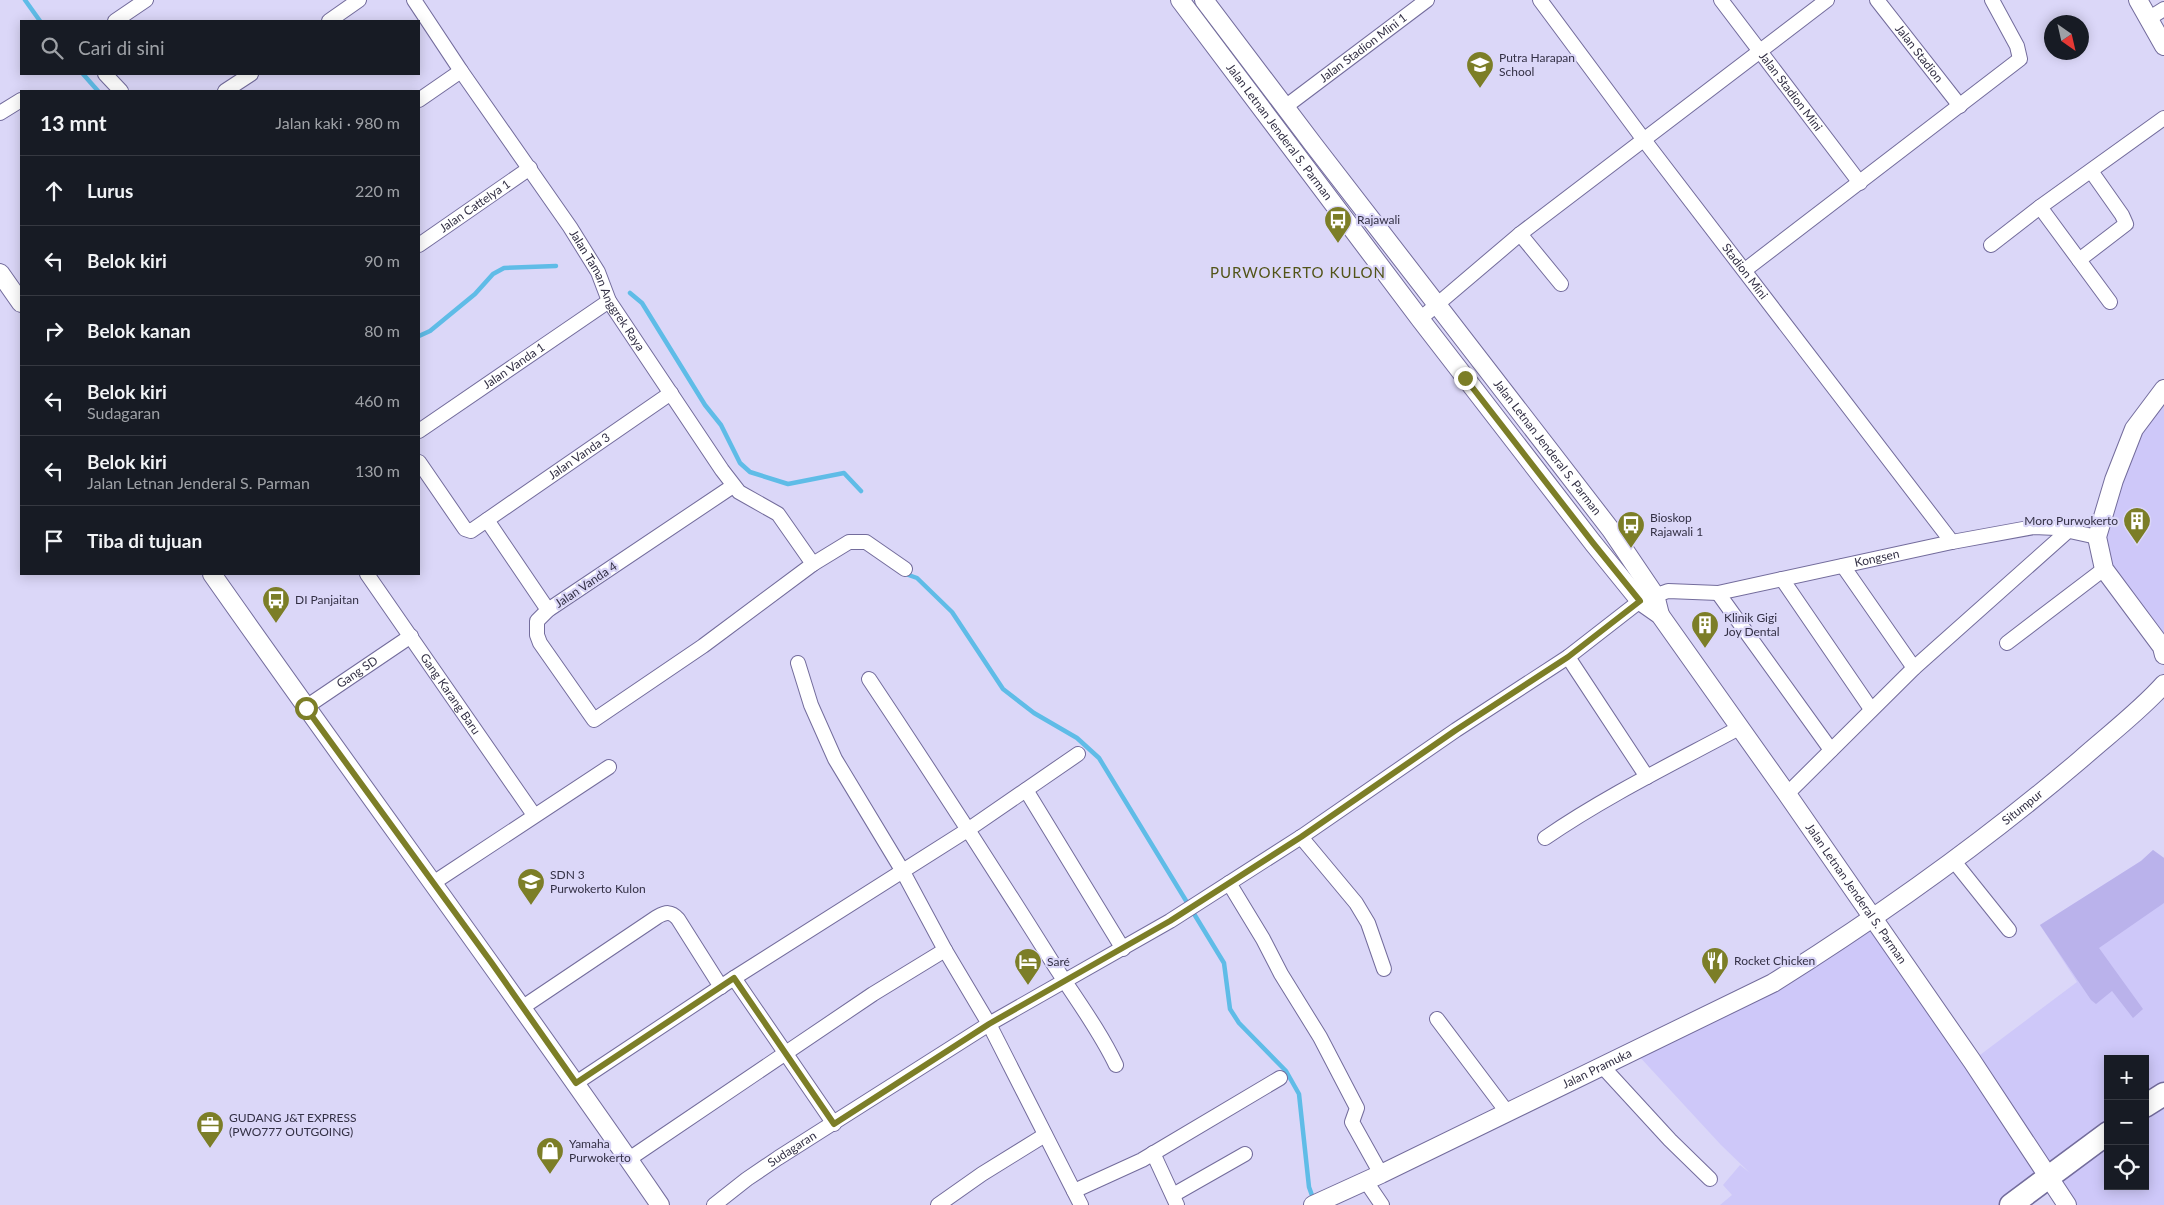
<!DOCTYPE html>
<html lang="id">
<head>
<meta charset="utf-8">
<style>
	:root { --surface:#171b24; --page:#242831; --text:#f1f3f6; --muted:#9ea1a6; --line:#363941 }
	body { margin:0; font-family:Lato,sans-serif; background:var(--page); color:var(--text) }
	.controls { position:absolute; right:15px; bottom:15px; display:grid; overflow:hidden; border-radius:0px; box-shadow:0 2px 12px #0003 }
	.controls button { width:45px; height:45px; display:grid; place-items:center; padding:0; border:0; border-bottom:1px solid var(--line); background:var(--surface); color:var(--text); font:25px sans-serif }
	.compass { position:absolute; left:2044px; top:15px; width:45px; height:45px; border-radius:50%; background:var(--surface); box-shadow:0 2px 12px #0003; rotate:146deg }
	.stop { position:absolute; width:15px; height:15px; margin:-11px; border:4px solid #7c7e27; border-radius:50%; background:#fff }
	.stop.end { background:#7c7e27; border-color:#fff; box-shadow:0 1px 5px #0008 }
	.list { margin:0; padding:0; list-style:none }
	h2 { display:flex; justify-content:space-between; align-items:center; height:65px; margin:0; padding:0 20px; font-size:21px }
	h2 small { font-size:16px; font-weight:400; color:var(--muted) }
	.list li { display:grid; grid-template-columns:32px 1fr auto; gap:15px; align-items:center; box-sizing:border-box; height:70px; padding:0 20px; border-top:1px solid var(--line) }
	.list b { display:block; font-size:19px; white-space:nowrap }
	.list p { margin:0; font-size:16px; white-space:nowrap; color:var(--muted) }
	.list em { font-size:16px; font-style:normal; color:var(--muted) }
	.icon { flex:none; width:28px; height:28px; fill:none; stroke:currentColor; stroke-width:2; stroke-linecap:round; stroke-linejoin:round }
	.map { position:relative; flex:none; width:2164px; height:1205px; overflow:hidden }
	.search { position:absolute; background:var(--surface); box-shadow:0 2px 12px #0003; left:20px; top:20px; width:400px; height:55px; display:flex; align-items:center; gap:12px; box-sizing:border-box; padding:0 18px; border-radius:0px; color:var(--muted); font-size:19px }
	.panel { position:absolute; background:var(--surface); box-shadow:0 2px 12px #0003; left:20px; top:90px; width:400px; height:485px; border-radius:0px }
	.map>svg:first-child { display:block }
	.built { fill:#cec8f9; fill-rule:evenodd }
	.green { fill:#bab2eb }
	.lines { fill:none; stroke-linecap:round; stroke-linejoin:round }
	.stream { stroke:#5fbce7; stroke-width:4.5 }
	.minor-casing { stroke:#736c9c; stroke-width:16 }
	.tertiary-casing { stroke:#736c9c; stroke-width:20 }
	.primary-casing { stroke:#736c9c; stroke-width:25 }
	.minor { stroke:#fff; stroke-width:14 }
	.tertiary { stroke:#fff; stroke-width:18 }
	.primary { stroke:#fff; stroke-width:22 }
	.route { stroke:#7c7e27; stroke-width:6 }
	.labels { text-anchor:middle; stroke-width:4.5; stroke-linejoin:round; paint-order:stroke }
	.street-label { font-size:12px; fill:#333045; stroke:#dbd7f8 }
	.poi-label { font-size:12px; fill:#333045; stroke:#dbd7f8; text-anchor:start }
	.quarter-label { font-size:15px; letter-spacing:1px; fill:#525418; stroke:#dbd7f8 }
</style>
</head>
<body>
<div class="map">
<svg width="2164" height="1205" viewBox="0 0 2164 1205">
	<rect width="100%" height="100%" fill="#dbd7f8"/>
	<path class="built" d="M 2164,389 L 2164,655 L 2105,570 L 2097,537 L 2114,480 Z
		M 2153,850 L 2164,858 L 2164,1205 L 2067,1205 L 2048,1177 L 2010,1205 L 1720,1205 L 1732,1195 L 1723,1185 L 1740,1165 L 1750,1173 L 1721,1145 L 1637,1054 L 1871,918 L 1972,1061 L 2077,982 L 2040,925 L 2141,861 ZM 2108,1059 L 2145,1059 L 2145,1186 L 2108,1186 Z"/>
	<path class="green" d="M 2153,850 L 2164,858 L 2164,903 L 2099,948 L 2143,1009 L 2133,1018 L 2112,991 L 2096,1004 L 2091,1000 L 2040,925 L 2141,861 Z"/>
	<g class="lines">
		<path class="stream" d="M 25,0 L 40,21
			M 83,74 L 98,91
			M 630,293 L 642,303 L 705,405 L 721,425 L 740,463 L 750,472 L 788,484 L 844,473 L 861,491
			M 419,336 L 430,331 L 475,294 L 493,274 L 504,268 L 556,266
			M 903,573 L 917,578 L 952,612 L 1003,689 L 1034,713 L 1077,738 L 1099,758 L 1224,963 L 1230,1009 L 1239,1023 L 1286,1071 L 1299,1094 L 1309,1187 L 1314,1201"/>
		<defs>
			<g id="minor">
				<path id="s1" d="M 414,0 L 461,71 L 570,227 L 598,272 L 609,301 L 722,470 L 739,492 L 778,514 L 813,564"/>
				<path id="s2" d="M 1540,0 L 1644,140 L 1952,542"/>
				<path id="s3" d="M 1721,0 L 1860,183"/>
				<path id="s4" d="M 1877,0 L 1960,106"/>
				<path d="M 2148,19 L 2164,9"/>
				<path d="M 115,21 L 146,0"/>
				<path d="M 329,21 L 359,0"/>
				<path d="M 105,74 L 121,91"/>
				<path d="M 225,91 L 251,74"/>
				<path d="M 419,100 L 461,71"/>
				<path id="s5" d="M 1285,107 L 1427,0"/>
				<path d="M 0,113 L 21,100"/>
				<path d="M 2040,207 L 2110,302"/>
				<path d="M 1520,234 L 1561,284"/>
				<path id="s6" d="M 419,245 L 530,168"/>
				<path d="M 1991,245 L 2040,207 L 2164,118"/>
				<path d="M 2079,260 L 2126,224 L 2122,215 L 2091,171"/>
				<path d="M 1745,270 L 2020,59 L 2017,46 L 1992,0"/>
				<path d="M 1420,319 L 1520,234 L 1827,0"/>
				<path id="s7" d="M 419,431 L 609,301"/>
				<path id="s8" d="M 419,462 L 465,529 L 471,531 L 671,393"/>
				<path d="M 733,486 L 548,610 L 537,621 L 537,635 L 540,643 L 594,720 L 703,646 L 813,564 L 849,542 L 866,542 L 905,569"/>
				<path d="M 487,520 L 548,610"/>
				<path d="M 1843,566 L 1914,668"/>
				<path id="s9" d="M 367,574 L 534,815"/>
				<path d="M 1782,579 L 1871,709"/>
				<path d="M 1718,593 L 1831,750"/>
				<path d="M 2007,643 L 2104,569"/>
				<path d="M 1568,657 L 1647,777"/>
				<path d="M 798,663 L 811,705 L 835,759 L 902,870 L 945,950 L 989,1024 L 1081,1205"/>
				<path d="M 869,679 C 929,769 988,860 1046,952 C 1069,990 1097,1025 1116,1065"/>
				<path id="s10" d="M 306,707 L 411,636"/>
				<path d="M 1026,790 L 1123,949"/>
				<path d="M 1787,794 L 1914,668 L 2069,530"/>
				<path d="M 1301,837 L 1356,903 L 1368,923 L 1384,969"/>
				<path d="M 1545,838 C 1606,796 1674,763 1739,728"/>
				<path d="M 1953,860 L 2009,930"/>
				<path d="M 433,883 L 609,767"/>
				<path d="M 1229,883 L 1263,939 L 1281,974 L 1320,1037 L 1357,1108 L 1352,1122 L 1381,1174"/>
				<path d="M 734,978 L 834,1124"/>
				<path d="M 523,1007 L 657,917 C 666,912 671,911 678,919 L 721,987"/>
				<path d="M 1437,1019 L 1507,1112"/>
				<path d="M 1602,1066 L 1670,1140 L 1710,1179"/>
				<path d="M 576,1083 L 734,978 L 969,829 L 1078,754"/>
				<path d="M 1153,1153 L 1177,1205"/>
				<path d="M 629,1159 L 873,994 L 945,950"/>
				<path d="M 1365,1180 L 1382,1205"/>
				<path d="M 1074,1191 L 1142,1160 L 1280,1078"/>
				<path d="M 1173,1195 L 1245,1154"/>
				<path id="s11" d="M 714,1205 L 747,1179 L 778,1158 L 989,1024 L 1170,921 L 1301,837 L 1456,730 L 1568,657 L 1640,601 L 1668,591 L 1718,593 L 1952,542 L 2034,527 L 2056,528 L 2097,537"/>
				<path d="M 938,1205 L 982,1174 L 1045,1135"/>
			</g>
			<g id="tertiary">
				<path id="s12" d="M 1180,0 L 1420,319 L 1593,543 L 1640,601 L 1660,615 L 1787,794 L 1972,1061 L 2067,1205"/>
				<path id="s13" d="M 1204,0 L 1313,144 L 1611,530 L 1655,595 L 1660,615"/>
				<path d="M 2138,0 L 2164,46"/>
				<path d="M 0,273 L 21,303"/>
				<path d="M 2164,389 L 2134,429 L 2114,480 L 2097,537 L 2104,569 L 2162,647 L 2164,655"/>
				<path d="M 212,574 C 360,785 514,992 660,1205"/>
				<path id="s14" d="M 1313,1205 L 1381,1174 L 1773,983 C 1880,916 1984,842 2080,760 C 2108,735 2139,712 2164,684"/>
			</g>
			<path id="primary" d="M 2145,1106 L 2164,1094
				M 2011,1205 L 2108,1133"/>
		</defs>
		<use href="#minor" class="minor-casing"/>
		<use href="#tertiary" class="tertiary-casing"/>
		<use href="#primary" class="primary-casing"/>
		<use href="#minor" class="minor"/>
		<use href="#tertiary" class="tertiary"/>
		<use href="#primary" class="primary"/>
	</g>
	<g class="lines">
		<path class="route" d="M 306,708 L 491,962 L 576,1083 L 734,978 L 834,1124 L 989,1024 L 1170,921 L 1301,837 L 1456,730 L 1568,657 L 1640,601 L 1593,543 L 1465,378"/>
	</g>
	<defs>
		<symbol id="school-pin" viewBox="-11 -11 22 30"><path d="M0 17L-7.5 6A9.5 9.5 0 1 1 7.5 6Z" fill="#7c7e27" stroke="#dbd7f8"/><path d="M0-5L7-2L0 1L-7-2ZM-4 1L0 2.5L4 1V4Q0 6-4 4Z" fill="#fff"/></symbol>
		<symbol id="bus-pin" viewBox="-11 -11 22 30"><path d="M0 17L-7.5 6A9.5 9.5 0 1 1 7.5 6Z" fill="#7c7e27" stroke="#dbd7f8"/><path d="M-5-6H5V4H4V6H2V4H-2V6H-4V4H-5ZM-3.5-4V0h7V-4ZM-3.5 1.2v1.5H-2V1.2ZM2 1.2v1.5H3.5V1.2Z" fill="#fff"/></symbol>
		<symbol id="building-pin" viewBox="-11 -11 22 30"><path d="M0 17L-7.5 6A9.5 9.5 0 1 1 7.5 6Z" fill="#7c7e27" stroke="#dbd7f8"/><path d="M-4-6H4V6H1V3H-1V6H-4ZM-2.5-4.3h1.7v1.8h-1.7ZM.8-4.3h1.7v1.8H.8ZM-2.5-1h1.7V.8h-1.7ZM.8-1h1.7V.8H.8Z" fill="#fff"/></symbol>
		<symbol id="restaurant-pin" viewBox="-11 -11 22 30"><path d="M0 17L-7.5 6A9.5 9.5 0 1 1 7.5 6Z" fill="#7c7e27" stroke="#dbd7f8"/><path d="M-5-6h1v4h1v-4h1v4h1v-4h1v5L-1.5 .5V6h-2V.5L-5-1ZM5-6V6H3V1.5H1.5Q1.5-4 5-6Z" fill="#fff"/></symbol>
		<symbol id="hotel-pin" viewBox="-11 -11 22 30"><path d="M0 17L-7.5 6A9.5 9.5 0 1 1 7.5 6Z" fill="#7c7e27" stroke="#dbd7f8"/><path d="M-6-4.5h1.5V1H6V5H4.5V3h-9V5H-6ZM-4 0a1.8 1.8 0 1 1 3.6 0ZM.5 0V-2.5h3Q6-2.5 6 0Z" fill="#fff"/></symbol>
		<symbol id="office-pin" viewBox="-11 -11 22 30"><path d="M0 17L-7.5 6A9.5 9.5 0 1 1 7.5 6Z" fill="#7c7e27" stroke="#dbd7f8"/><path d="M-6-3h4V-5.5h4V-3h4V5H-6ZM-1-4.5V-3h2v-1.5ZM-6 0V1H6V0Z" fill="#fff"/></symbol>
		<symbol id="shop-pin" viewBox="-11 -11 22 30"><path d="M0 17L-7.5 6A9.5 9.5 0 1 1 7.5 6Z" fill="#7c7e27" stroke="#dbd7f8"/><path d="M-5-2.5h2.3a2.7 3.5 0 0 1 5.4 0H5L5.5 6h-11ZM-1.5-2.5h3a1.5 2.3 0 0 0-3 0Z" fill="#fff"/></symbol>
	</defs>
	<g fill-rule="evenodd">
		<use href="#school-pin" x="1464" y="49" width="32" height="43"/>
		<use href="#bus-pin" x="1322" y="204" width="32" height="43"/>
		<use href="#building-pin" x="2121" y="505" width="32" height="43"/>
		<use href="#bus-pin" x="1615" y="509" width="32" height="43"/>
		<use href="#bus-pin" x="260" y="584" width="32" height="43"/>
		<use href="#building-pin" x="1689" y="609" width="32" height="43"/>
		<use href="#school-pin" x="515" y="866" width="32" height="43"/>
		<use href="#restaurant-pin" x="1699" y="945" width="32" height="43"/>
		<use href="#hotel-pin" x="1012" y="946" width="32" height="43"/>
		<use href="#office-pin" x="194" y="1109" width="32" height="43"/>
		<use href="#shop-pin" x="534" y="1135" width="32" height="43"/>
	</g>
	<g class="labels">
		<g class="street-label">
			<text dy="4" stroke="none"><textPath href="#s5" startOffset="98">Jalan Stadion Mini 1</textPath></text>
			<text dy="4" stroke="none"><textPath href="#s4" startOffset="68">Jalan Stadion</textPath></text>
			<text dy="4" stroke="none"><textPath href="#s3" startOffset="115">Jalan Stadion Mini</textPath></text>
			<text dy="4" stroke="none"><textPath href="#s12" startOffset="165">Jalan Letnan Jenderal S. Parman</textPath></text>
			<text dy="4" stroke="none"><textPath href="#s6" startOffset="68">Jalan Cattelya 1</textPath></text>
			<text dy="4" stroke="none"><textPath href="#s2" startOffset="340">Stadion Mini</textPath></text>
			<text dy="4" stroke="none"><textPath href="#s1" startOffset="349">Jalan Taman Anggrek Raya</textPath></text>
			<text dy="4" stroke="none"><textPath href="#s7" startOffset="115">Jalan Vanda 1</textPath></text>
			<text dy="4" stroke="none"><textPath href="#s13" startOffset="564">Jalan Letnan Jenderal S. Parman</textPath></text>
			<text dy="4" stroke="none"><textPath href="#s8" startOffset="219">Jalan Vanda 3</textPath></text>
			<text dy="4" stroke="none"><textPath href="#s11" startOffset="1349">Kongsen</textPath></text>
			<text transform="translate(586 585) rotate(-34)" y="4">Jalan Vanda 4</text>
			<text dy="4" stroke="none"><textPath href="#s10" startOffset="62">Gang SD</textPath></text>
			<text dy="4" stroke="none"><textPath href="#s9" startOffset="146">Gang Karang Baru</textPath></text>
			<text dy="4" stroke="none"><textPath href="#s14" startOffset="816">Situmpur</textPath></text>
			<text dy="4" stroke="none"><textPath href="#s12" startOffset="1122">Jalan Letnan Jenderal S. Parman</textPath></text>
			<text dy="4" stroke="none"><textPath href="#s14" startOffset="315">Jalan Pramuka</textPath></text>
			<text dy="4" stroke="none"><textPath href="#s11" startOffset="96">Sudagaran</textPath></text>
		</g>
		<g class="poi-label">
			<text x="1499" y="62">Putra Harapan<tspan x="1499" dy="14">School</tspan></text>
			<text x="1357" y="224">Rajawali</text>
			<text x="1650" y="522">Bioskop<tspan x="1650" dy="14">Rajawali 1</tspan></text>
			<text x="2118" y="525" text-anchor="end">Moro Purwokerto</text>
			<text x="295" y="604">DI Panjaitan</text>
			<text x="1724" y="622">Klinik Gigi<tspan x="1724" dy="14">Joy Dental</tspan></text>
			<text x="550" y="879">SDN 3<tspan x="550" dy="14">Purwokerto Kulon</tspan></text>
			<text x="1734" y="965">Rocket Chicken</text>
			<text x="1047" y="966">Saré</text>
			<text x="229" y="1122">GUDANG J&amp;T EXPRESS<tspan x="229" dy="14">(PWO777 OUTGOING)</tspan></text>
			<text x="569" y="1148">Yamaha<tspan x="569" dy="14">Purwokerto</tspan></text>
		</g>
		<g class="quarter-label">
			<text x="1298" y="278">PURWOKERTO KULON</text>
		</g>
	</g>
</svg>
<div class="controls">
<button>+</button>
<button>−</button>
<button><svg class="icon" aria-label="locate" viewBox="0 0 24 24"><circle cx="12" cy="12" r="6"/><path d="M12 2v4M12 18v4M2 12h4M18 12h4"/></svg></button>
</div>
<svg class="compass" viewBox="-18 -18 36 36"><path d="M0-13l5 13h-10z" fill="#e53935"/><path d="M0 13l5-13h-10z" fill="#9ea1a6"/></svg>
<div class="stop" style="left:306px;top:708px"></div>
<div class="stop end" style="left:1465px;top:378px"></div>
<div class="search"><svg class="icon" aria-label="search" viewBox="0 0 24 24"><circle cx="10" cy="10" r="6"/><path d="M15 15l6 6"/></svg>Cari di sini</div>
<section class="panel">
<h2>13 mnt<small>Jalan kaki · 980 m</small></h2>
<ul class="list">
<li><svg class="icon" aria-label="ahead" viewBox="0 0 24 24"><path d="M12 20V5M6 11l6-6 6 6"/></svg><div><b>Lurus</b></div><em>220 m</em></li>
<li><svg class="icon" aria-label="left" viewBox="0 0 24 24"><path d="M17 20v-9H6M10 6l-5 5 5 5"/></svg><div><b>Belok kiri</b></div><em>90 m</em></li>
<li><svg class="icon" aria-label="right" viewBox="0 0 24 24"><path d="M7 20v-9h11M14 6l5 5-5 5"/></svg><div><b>Belok kanan</b></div><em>80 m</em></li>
<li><svg class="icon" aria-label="left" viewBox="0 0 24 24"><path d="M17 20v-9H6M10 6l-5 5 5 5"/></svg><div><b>Belok kiri</b><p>Sudagaran</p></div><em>460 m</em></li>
<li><svg class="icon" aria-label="left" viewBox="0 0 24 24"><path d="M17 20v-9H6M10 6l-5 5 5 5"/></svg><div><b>Belok kiri</b><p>Jalan Letnan Jenderal S. Parman</p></div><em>130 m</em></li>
<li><svg class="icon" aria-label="arrive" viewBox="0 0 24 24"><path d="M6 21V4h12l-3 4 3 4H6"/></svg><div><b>Tiba di tujuan</b></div></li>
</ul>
</section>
</div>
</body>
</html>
